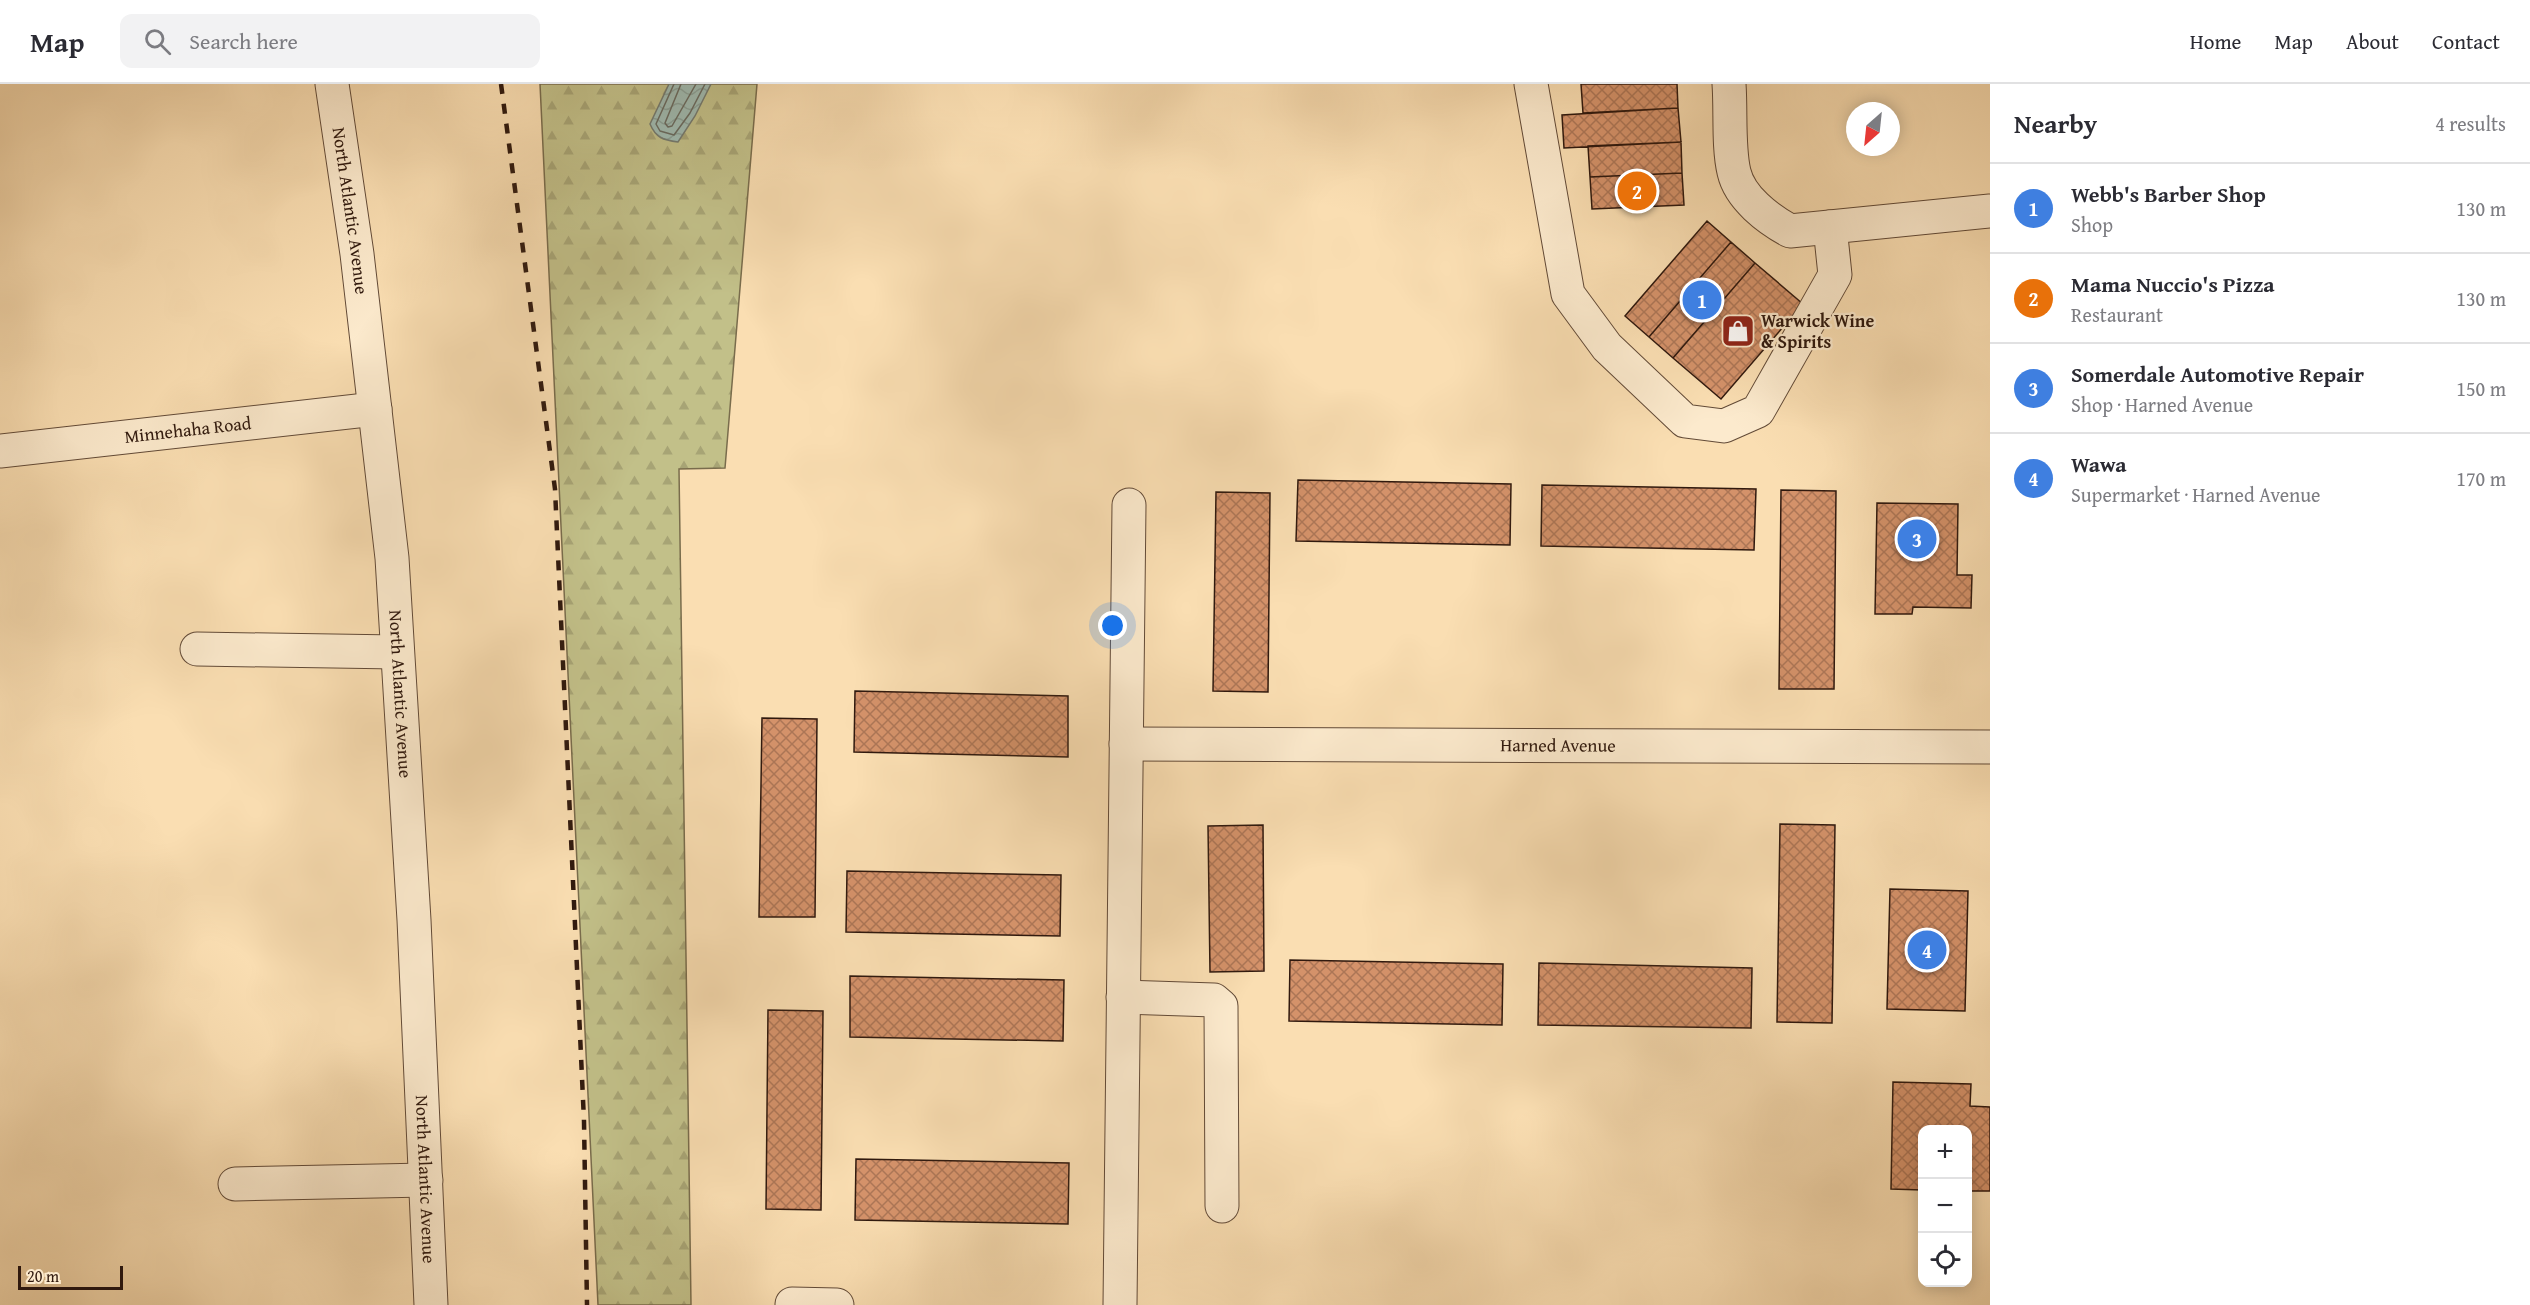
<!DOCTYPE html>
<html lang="en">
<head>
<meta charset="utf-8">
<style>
	:root { --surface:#fff; --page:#f2f2f3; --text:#2b2b33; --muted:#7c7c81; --line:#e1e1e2; --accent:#1a73e8 }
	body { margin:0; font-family:"Gentium Book Plus",serif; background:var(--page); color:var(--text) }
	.controls { position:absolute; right:18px; bottom:18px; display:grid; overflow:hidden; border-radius:12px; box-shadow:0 3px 15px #0003 }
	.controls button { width:54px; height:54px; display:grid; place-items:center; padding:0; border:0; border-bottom:2px solid var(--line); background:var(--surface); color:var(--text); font:30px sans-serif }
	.compass { position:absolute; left:1846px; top:18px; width:54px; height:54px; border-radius:50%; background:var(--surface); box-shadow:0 3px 15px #0003; rotate:207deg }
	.scale { position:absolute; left:18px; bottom:15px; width:105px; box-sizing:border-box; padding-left:6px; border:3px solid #30190e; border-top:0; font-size:16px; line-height:21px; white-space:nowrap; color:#30190e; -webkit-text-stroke:4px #fceacd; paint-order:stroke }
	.you { position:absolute; left:1113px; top:542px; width:21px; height:21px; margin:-15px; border:4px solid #fff; border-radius:50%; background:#1a73e8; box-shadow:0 0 0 9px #1a73e833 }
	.badge { display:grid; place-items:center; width:39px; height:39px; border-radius:50%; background:var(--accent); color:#fff; font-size:20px; font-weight:700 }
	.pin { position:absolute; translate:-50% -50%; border:3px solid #fff; box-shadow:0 2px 6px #0006 }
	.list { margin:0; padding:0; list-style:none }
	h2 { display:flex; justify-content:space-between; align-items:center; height:78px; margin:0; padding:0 24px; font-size:26px }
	h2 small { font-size:20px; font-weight:400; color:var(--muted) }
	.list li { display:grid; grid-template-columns:39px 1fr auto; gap:18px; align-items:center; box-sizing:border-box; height:90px; padding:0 24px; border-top:2px solid var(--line) }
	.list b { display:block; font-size:22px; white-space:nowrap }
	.list p { margin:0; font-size:20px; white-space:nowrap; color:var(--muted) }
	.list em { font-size:20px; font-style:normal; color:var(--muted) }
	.icon { flex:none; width:33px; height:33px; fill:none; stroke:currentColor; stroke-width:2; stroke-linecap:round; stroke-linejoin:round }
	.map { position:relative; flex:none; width:1990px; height:1221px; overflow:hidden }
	header { display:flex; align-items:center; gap:36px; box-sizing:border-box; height:84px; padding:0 30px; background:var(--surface); border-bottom:2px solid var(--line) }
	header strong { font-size:28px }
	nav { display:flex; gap:33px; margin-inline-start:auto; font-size:21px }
	.search { width:420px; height:54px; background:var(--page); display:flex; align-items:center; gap:15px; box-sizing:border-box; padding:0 21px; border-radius:12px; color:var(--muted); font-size:22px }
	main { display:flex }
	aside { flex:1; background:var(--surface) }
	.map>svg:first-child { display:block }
	.forest { fill:url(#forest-firs); stroke:#796c4c; stroke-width:1.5 }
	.water { fill:url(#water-waves); stroke:#737a70; stroke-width:1.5 }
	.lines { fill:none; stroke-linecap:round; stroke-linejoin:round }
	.shore { stroke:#686a60; stroke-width:1.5 }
	.building { fill:url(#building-cross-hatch); stroke:#30190e; stroke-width:1.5 }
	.minor-casing { stroke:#624a37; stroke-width:35 }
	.minor { stroke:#fceacd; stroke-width:33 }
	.rail { stroke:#30190e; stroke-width:4.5; stroke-dasharray:10 10; stroke-linecap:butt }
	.labels { text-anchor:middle; stroke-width:4.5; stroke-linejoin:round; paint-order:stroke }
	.street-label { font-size:18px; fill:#30190e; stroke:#fceacd }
	.poi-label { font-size:18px; font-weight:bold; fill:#30190e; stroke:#fceacd; text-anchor:start }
</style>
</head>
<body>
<header>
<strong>Map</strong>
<div class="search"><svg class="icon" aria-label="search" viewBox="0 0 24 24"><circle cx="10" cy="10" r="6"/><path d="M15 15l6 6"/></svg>Search here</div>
<nav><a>Home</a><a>Map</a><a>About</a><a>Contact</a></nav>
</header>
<main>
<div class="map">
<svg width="1990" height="1221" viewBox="0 0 1990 1221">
	<defs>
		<pattern id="forest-firs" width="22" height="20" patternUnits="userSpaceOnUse" patternTransform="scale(1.5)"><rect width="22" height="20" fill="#c2c089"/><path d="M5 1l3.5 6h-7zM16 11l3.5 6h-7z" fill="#a7a475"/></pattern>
		<pattern id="water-waves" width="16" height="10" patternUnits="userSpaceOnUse" patternTransform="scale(1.5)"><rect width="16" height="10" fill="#9fbbb2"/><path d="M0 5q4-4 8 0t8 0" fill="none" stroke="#89a098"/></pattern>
		<pattern id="building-cross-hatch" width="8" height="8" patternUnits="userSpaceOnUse" patternTransform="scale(1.5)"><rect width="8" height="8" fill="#d4926a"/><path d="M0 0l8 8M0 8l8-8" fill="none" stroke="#ac7656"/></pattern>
	</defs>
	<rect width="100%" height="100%" fill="#fadeb2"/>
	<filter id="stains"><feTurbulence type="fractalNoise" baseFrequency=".00333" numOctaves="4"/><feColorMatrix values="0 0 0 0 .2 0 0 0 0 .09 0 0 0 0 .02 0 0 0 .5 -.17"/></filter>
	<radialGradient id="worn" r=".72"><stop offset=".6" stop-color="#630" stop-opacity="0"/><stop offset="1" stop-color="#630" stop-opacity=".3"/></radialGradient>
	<path class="forest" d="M 540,0 L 757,0 L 725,384 L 679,385 L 691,1221 L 598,1221 Z"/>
	<path class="water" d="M 669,0 L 711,0 L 695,32 L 678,58 C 663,56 656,54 650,40 Z"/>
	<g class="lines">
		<path class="shore" d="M 674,0 L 656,40 L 660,47 L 674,51 L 690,29 L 705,0
			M 681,0 L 665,39 L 668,43 L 672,42 L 696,0"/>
	</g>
	<path class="building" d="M 1581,0 L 1677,0 L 1678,24 L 1583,29 Z
		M 1678,24 L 1681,58 L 1564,64 L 1562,31 Z
		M 1681,58 L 1682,89 L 1590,93 L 1588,62 Z
		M 1682,89 L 1684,121 L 1592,125 L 1590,93 Z
		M 1707,137 L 1731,158 L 1649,253 L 1625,232 Z
		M 1731,158 L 1755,179 L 1673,274 L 1649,253 Z
		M 1755,179 L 1803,220 L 1721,315 L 1673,274 Z
		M 1298,396 L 1511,400 L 1510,461 L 1296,457 Z
		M 1542,401 L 1756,405 L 1754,466 L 1541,462 Z
		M 1781,406 L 1836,407 L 1834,605 L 1779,605 Z
		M 1216,408 L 1270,409 L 1268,608 L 1213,607 Z
		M 1877,419 L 1958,420 L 1957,491 L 1972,491 L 1971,524 L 1913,523 L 1912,530 L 1875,530 Z
		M 855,607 L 1068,612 L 1068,673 L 854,668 Z
		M 762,634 L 817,635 L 815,833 L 759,833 Z
		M 1780,740 L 1835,741 L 1832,939 L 1777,938 Z
		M 1263,741 L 1264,887 L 1210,888 L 1208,742 Z
		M 847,787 L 1061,791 L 1060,852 L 846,848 Z
		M 1890,805 L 1968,807 L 1965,927 L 1887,925 Z
		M 1290,876 L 1503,880 L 1502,941 L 1289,937 Z
		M 1539,879 L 1752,884 L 1751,944 L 1538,941 Z
		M 850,892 L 1064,896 L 1063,957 L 850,953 Z
		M 768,926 L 823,927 L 821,1126 L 766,1125 Z
		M 1893,998 L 1971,1000 L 1970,1022 L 1990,1023 L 1990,1107 L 1968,1107 L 1968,1046 L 1922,1046 L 1922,1106 L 1891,1105 Z
		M 856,1075 L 1069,1079 L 1068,1140 L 855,1136 Z"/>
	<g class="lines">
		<defs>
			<g id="minor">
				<path id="s1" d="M 332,0 L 357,170 L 392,474 L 414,836 L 431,1221"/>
				<path d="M 1531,0 L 1568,210 L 1607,263 L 1685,337 L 1724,342 L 1758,327 L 1835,191 L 1830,143"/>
				<path d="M 1729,0 C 1731,27 1728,63 1734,88 C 1740,114 1768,135 1790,147 L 1990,127"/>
				<path id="s2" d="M 0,367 L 375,325"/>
				<path d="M 197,565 L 397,568"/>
				<path id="s3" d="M 1126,660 L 1990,663"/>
				<path d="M 1123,913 L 1214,916 L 1221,922 L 1222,1122"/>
				<path d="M 235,1100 L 426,1096"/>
				<path d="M 792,1220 L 837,1221"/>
				<path d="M 1120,1221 L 1129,421"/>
			</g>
		</defs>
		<use href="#minor" class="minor-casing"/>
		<use href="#minor" class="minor"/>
		<path class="rail" d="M 501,0 L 555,405 L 584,1037 L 587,1221"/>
	</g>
	<defs>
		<symbol id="shop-square" viewBox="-11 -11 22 22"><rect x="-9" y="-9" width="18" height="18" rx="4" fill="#8f2418" stroke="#fceacd"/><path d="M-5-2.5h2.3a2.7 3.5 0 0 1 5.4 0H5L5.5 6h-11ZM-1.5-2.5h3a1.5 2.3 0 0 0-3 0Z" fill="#fff"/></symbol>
	</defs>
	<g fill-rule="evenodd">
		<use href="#shop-square" x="1719" y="228" width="38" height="38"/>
	</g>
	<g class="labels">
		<g class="street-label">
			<text dy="6" stroke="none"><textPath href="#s1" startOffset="128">North Atlantic Avenue</textPath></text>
			<text dy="6" stroke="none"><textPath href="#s2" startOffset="189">Minnehaha Road</textPath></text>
			<text dy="6" stroke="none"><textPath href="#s1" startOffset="614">North Atlantic Avenue</textPath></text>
			<text dy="6" stroke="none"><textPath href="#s3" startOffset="432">Harned Avenue</textPath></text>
			<text dy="6" stroke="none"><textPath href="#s1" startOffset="1100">North Atlantic Avenue</textPath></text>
		</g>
		<g class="poi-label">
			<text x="1761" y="243">Warwick Wine<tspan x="1761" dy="21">&amp; Spirits</tspan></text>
		</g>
	</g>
	<rect width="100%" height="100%" filter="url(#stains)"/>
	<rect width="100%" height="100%" fill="url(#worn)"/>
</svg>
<div class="controls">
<button>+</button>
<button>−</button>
<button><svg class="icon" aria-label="locate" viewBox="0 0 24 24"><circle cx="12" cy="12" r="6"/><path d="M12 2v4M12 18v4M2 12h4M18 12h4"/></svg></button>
</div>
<svg class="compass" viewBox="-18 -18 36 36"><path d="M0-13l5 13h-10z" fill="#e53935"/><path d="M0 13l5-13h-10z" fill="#7c7c81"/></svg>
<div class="scale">20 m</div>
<div class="you"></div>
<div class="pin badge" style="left:1702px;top:216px;background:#3f7fe0">1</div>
<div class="pin badge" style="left:1637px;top:107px;background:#e8710a">2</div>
<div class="pin badge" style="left:1917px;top:455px;background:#3f7fe0">3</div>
<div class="pin badge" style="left:1927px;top:866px;background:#3f7fe0">4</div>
</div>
<aside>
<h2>Nearby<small>4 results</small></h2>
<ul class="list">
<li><span class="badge" style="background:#3f7fe0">1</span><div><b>Webb's Barber Shop</b><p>Shop</p></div><em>130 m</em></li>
<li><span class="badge" style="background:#e8710a">2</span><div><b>Mama Nuccio's Pizza</b><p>Restaurant</p></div><em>130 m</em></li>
<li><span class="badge" style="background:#3f7fe0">3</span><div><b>Somerdale Automotive Repair</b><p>Shop · Harned Avenue</p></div><em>150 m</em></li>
<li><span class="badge" style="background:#3f7fe0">4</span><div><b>Wawa</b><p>Supermarket · Harned Avenue</p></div><em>170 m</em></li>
</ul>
</aside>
</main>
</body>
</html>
